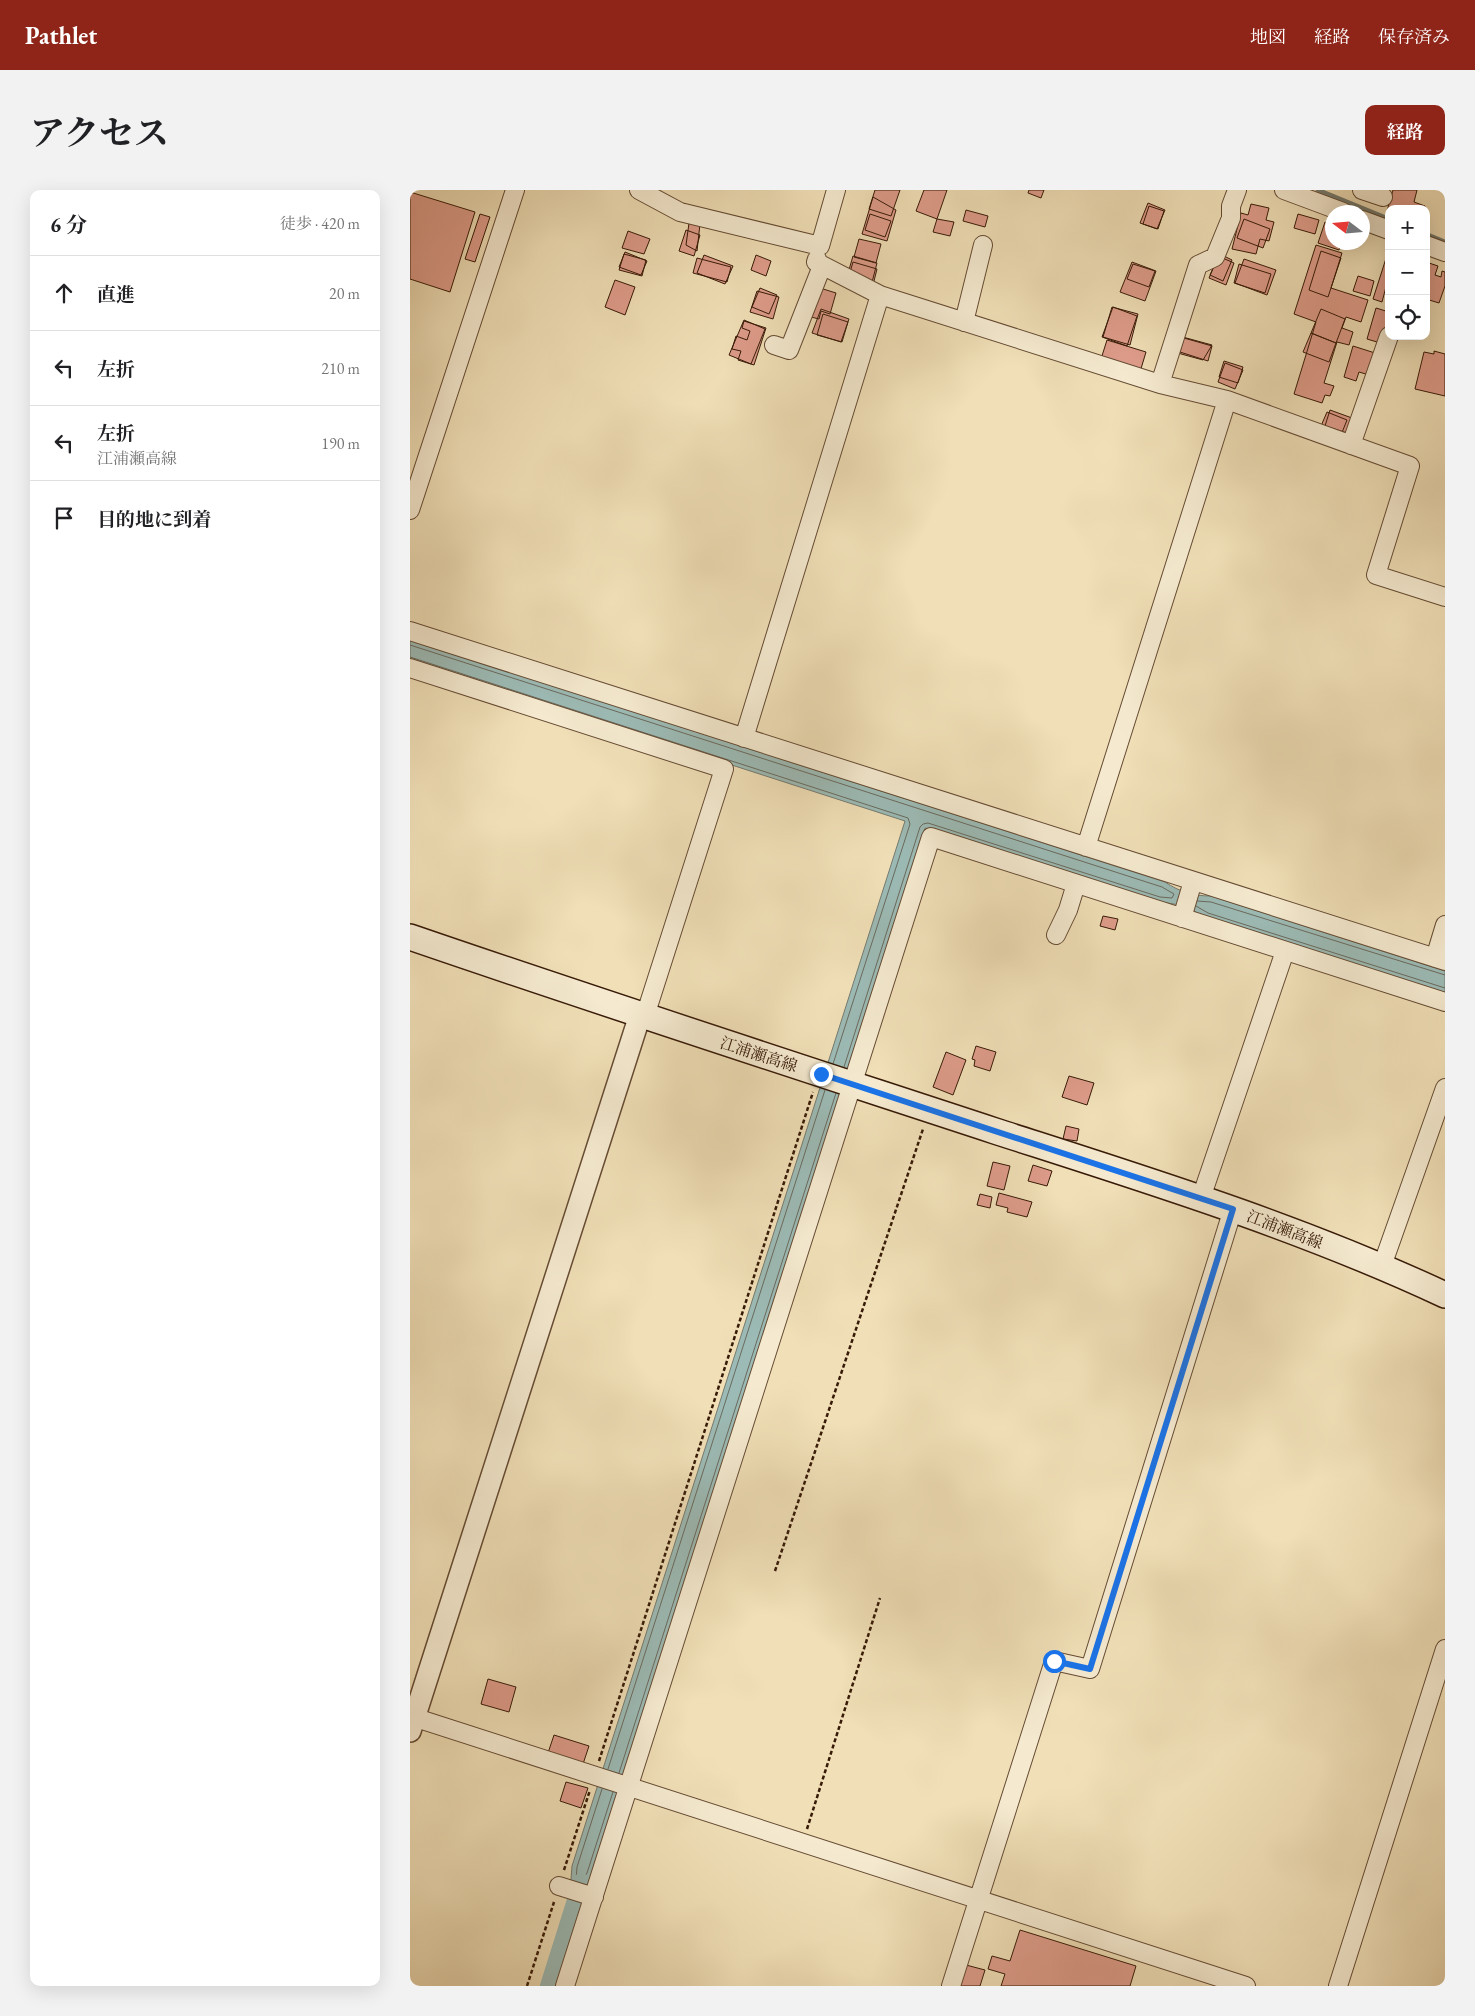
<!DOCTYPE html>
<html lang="ja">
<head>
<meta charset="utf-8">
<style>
	:root { --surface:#fff; --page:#f2f2f2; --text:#202124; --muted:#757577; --line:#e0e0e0; --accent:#8f2418 }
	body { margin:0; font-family:"EB Garamond","Noto Serif JP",serif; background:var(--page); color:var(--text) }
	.controls { position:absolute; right:15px; top:15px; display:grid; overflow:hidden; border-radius:10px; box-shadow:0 5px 20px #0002 }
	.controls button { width:45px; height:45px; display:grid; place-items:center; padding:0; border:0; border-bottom:1px solid var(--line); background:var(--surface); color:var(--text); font:25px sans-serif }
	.compass { position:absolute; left:915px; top:15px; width:45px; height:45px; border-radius:50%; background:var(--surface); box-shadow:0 5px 20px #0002; rotate:286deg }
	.stop { position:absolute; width:15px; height:15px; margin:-11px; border:4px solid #1a73e8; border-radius:50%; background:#fff }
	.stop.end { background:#1a73e8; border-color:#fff; box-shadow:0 1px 5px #0008 }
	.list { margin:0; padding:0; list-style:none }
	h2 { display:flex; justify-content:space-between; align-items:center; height:65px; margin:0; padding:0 20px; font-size:21px }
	h2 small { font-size:16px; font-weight:400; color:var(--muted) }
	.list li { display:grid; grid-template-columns:32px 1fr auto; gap:15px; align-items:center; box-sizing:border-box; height:75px; padding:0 20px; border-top:1px solid var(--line) }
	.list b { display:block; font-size:19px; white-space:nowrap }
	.list p { margin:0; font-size:16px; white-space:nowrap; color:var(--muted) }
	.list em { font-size:16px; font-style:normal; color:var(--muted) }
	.icon { flex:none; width:28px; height:28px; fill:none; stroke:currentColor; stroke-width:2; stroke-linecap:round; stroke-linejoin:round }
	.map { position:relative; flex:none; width:1035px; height:1796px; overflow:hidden; border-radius:10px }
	header { display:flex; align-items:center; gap:30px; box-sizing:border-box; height:70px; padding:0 25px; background:var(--accent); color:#fff }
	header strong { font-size:24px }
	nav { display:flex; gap:28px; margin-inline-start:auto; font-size:18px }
	.intro { display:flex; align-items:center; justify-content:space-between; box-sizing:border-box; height:120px; padding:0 30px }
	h1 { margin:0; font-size:35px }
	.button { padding:12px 22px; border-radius:10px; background:var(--accent); color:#fff; font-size:18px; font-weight:700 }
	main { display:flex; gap:30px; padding:0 30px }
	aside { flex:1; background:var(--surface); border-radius:10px; box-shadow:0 5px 20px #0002 }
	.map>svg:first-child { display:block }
	.water { fill:#9cbbb6; stroke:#747b70 }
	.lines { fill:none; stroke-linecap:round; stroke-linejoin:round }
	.shore { stroke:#6a6a5e; stroke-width:1 }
	.stream { stroke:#747b70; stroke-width:4.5 }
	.canal { stroke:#9cbbb6; stroke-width:16 }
	.building { fill:#de9c8a; stroke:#371a07 }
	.minor-casing { stroke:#654b33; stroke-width:20 }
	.tertiary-casing { stroke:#654b33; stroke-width:24 }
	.secondary-casing { stroke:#371a07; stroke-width:28 }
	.path { stroke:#371a07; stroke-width:2.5; stroke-dasharray:4 2.5; stroke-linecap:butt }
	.minor { stroke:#f5ead0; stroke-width:18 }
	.tertiary { stroke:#f5ead0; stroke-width:21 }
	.secondary { stroke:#f5ead0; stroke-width:25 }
	.route { stroke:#1a73e8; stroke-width:6 }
	.labels { text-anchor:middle; stroke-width:5; stroke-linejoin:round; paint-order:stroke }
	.street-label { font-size:16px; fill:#371a07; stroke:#f5ead0 }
</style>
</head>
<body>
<header>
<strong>Pathlet</strong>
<nav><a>地図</a><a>経路</a><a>保存済み</a></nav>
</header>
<div class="intro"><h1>アクセス</h1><a class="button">経路</a></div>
<main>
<aside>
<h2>6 分<small>徒歩 · 420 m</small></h2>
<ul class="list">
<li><svg class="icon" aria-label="ahead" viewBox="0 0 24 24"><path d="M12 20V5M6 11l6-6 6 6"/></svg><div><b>直進</b></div><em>20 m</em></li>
<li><svg class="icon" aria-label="left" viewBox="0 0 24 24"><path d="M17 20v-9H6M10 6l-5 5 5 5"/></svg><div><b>左折</b></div><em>210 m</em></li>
<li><svg class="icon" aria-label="left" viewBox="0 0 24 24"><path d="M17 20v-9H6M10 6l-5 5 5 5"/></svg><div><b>左折</b><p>江浦瀬高線</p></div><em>190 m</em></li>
<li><svg class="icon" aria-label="arrive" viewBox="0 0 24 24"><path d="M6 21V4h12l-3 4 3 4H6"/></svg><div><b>目的地に到着</b></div></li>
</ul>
</aside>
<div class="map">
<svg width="1035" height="1796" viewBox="0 0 1035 1796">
	<rect width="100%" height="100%" fill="#f0dfb7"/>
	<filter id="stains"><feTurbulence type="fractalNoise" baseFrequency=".004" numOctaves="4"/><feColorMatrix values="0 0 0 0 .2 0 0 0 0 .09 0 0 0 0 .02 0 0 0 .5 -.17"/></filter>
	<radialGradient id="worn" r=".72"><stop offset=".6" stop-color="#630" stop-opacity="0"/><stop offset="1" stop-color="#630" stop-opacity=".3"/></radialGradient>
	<path class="water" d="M 0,450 L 755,692 C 770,702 783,706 801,706 L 1035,781 L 1035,803 L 789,724 C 776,715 765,714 750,712 L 515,638 L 182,1685 L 176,1694 L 171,1710 L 156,1706 L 161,1689 L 162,1676 L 495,631 L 0,471 Z"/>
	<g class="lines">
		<path class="shore" d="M 0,455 L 752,697 L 764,704 L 762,708 L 750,707 L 518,633 L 513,634 L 510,637 L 434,877
			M 0,467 L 498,628 L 500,634 L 423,874
			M 787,711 L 801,712 L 1035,785
			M 786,716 L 798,723 L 1035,798
			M 198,1579 L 415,900
			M 209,1583 L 426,903
			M 166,1691 L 167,1677 L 192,1599
			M 171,1692 L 177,1683 L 203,1602"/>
		<path class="stream" d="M 908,0 L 979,29
			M 1016,44 L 1035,52"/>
		<path class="canal" d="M 138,1796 L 171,1691"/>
	</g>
	<path class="building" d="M 465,0 L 490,0 L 481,26 L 459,19 Z
		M 514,0 L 537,0 L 527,29 L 506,21 Z
		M 619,0 L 634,0 L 631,8 L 618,3 Z
		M 983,0 L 1007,0 L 1004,12 L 1015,16 L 1014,19 L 979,19 L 979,22 L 977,21 Z
		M 0,2 L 65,22 L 40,102 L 0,89 Z
		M 463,7 L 486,20 L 477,51 L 452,44 Z
		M 738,13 L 755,20 L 747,39 L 730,33 Z
		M 841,14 L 859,18 L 856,30 L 864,32 L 859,51 L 850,49 L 846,64 L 822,59 L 831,23 L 838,25 Z
		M 739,16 L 754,21 L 748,39 L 733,34 Z
		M 556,20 L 578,26 L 575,37 L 553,31 Z
		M 70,24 L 80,27 L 65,72 L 55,69 Z
		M 460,24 L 481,31 L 475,47 L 455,40 Z
		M 888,24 L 909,30 L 905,44 L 884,38 Z
		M 527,29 L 544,32 L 540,46 L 523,42 Z
		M 834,29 L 860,39 L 853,58 L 827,48 Z
		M 915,32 L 922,34 L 922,52 L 932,52 L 929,60 L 908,53 Z
		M 279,33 L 290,34 L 287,61 L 276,55 Z
		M 276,40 L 290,45 L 284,66 L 269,61 Z
		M 218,41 L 240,49 L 234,64 L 212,58 Z
		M 449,49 L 471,54 L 466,73 L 444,67 Z
		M 906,55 L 932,63 L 921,98 L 958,110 L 951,132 L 936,127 L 932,138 L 943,142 L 939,155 L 927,152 L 914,193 L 924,196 L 920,206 L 915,205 L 912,213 L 884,204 L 906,132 L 884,124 Z
		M 979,59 L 979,98 L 976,97 L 972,112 L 963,109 Z
		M 911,61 L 931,68 L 918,107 L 899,100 Z
		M 215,62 L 237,71 L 231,85 L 209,77 Z
		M 214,64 L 236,70 L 232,86 L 209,80 Z
		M 810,64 L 822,70 L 813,91 L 800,85 Z
		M 294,65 L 323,76 L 315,94 L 287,83 Z
		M 346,65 L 361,71 L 356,86 L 341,80 Z
		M 443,66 L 467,73 L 461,96 L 436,90 Z
		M 808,66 L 824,73 L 816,95 L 799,88 Z
		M 287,68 L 321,77 L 317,92 L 283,83 Z
		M 834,69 L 866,80 L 857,105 L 825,93 Z
		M 443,72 L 467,79 L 463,95 L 438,89 Z
		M 722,72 L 746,81 L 735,111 L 710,102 Z
		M 1016,72 L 1028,76 L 1025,85 L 1031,87 L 1032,81 L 1035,82 L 1035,96 L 1029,113 L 1016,109 L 1019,90 L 1016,89 Z
		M 723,74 L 745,81 L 739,97 L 717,89 Z
		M 829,74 L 861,84 L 855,103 L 824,93 Z
		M 948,86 L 964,91 L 960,106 L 943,101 Z
		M 205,90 L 225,97 L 215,125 L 195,117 Z
		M 350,98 L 367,105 L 359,124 L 342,117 Z
		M 410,98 L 426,103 L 420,124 L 411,121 L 409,129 L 401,127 Z
		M 347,101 L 369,107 L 363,129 L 340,122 Z
		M 702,117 L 728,124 L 720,155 L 693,147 Z
		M 703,117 L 727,126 L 717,156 L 692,147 Z
		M 966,118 L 979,122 L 979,146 L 977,155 L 957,149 Z
		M 411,119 L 439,129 L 431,152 L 402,143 Z
		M 911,119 L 935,129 L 926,153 L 901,143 Z
		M 413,124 L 438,132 L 432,152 L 407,145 Z
		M 334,130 L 355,139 L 341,174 L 319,165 Z
		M 334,131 L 356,138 L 344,175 L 328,170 L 331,161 L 322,159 L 326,146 L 337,150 L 340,141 L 332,138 Z
		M 901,143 L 926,153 L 919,172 L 893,162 Z
		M 769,146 L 802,155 L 793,170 L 764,162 Z
		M 774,148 L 802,156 L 798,171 L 770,162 Z
		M 697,150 L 736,162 L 730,182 L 691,169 Z
		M 943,156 L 965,163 L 959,185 L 949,182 L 946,191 L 934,187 Z
		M 1024,161 L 1035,164 L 1035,206 L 1005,199 L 1014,162 L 1024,164 Z
		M 814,171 L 833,177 L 828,193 L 809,187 Z
		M 815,173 L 833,180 L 825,199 L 808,192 Z
		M 920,220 L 942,228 L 937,243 L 915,236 Z
		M 917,222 L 937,230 L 931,245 L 911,236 Z
		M 693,726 L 708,729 L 705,740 L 690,736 Z
		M 566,856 L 586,862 L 580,881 L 564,876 L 565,870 L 562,869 Z
		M 536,862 L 556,870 L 543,905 L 523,897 Z
		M 659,886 L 684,893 L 677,915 L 652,907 Z
		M 656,936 L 669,939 L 667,951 L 653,949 Z
		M 583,972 L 600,976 L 594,1000 L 577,996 Z
		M 623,975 L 642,981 L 637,996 L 618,991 Z
		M 589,1003 L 622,1012 L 617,1027 L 597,1022 L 598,1018 L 586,1015 Z
		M 570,1004 L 582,1007 L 580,1018 L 567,1015 Z
		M 78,1489 L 106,1497 L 99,1522 L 71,1514 Z
		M 144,1545 L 179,1556 L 172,1577 L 137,1566 Z
		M 156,1592 L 178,1598 L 171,1618 L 150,1611 Z
		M 610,1740 L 726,1776 L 720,1796 L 591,1796 L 595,1784 L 578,1779 L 582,1766 L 600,1771 Z
		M 556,1775 L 575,1780 L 570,1796 L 550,1796 Z"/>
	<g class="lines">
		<defs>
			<path id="minor" d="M 229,0 L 270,22 L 410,56 L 426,0
				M 874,0 L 933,22
				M 952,0 L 973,7
				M 952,30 L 979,40
				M 1016,55 L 1035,62
				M 407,69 L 406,72 L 470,105
				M 554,132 L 573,55
				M 364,155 L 379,160 L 412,76
				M 750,194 L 788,75 L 805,67 L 821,28 L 821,16 L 827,0
				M 941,255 L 979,146
				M 0,320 L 105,0
				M 0,441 L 1035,771
				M 0,478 L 314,579 L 235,826
				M 334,548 L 470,105 L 750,194 L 817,210 L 1000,276 L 966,385 L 1035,407
				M 676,657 L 817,210
				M 772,728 L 783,691
				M 646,745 L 658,720 L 666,694
				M 1025,768 L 1035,735
				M 791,1008 L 875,761
				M 972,1076 L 1035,898
				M 0,1526 L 836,1796
				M 149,1696 L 184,1707
				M 155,1796 L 521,647 L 1035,812
				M 541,1796 L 644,1471 L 680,1479 L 823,1019
				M 928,1796 L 1035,1459"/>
			<path id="tertiary" d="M 0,1541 L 230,825"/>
			<path id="secondary" d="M 0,747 C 195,814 390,877 585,941 C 737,990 890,1037 1035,1105"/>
		</defs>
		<use href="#minor" class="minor-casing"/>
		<use href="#tertiary" class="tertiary-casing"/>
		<use href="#secondary" class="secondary-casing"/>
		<path class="path" d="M 365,1381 L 513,939
			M 189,1571 L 403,902
			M 397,1639 L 470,1408
			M 154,1680 L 180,1600
			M 117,1796 L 144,1712"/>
		<use href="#minor" class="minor"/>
		<use href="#tertiary" class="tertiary"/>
		<use href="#secondary" class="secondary"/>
	</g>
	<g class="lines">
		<path class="route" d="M 411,884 L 823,1019 L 680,1479 L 644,1471"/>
	</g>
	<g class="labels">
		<g class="street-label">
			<text transform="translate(349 864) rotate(18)" y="6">江浦瀬高線</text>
			<text transform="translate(875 1039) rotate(21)" y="6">江浦瀬高線</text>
		</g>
	</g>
	<rect width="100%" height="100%" filter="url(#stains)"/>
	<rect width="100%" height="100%" fill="url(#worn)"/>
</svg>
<div class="controls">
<button>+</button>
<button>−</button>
<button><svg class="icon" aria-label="locate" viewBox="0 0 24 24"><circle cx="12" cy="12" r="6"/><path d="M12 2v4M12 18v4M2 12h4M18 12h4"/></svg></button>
</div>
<svg class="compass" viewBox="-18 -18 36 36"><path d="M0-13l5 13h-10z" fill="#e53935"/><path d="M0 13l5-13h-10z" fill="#757577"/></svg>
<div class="stop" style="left:644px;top:1471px"></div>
<div class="stop end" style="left:411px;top:884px"></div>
</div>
</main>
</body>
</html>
